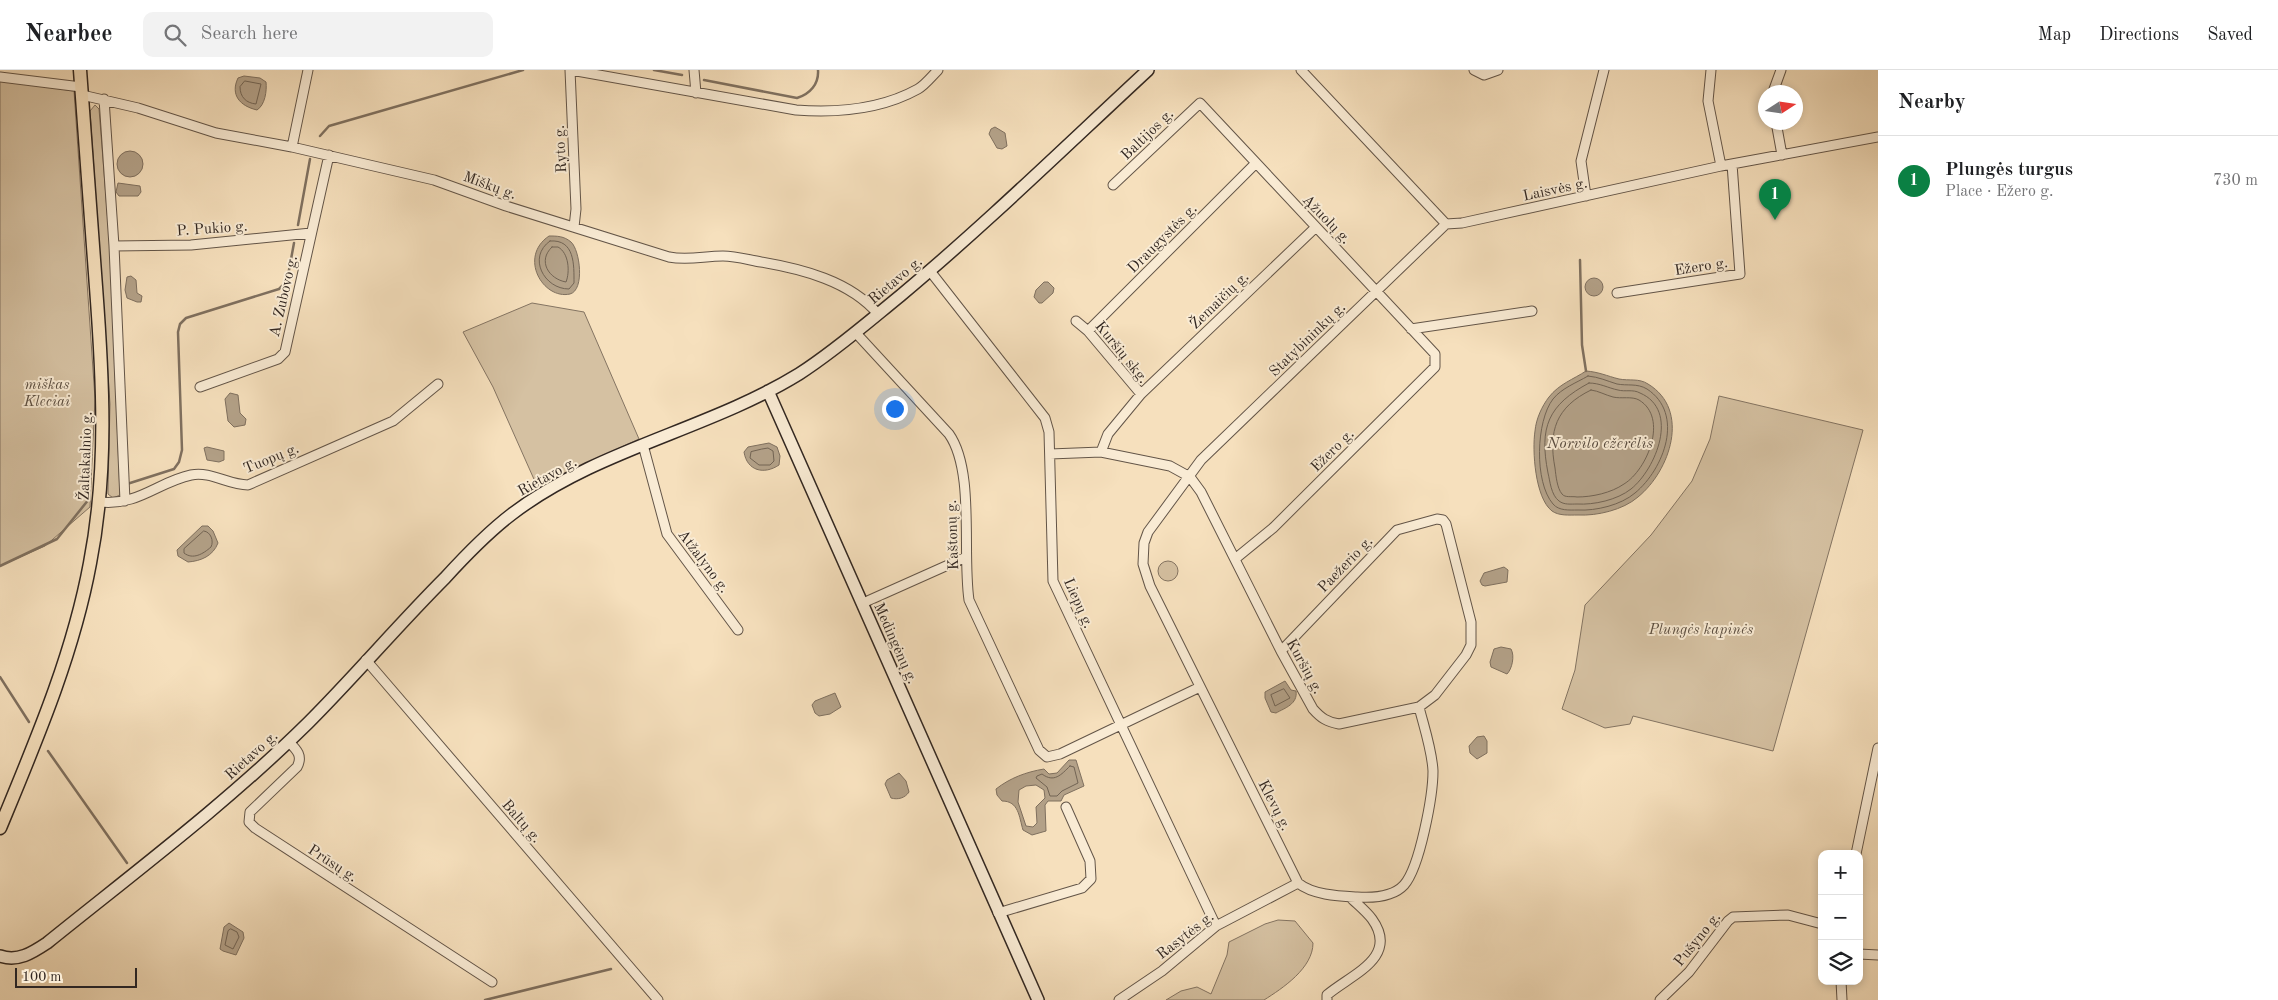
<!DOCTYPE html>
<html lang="en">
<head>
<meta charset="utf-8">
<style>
	:root { --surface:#fff; --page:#f2f2f2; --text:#202124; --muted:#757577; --line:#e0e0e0; --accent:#0b8043 }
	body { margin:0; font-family:"Old Standard TT",serif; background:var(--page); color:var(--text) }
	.controls { position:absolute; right:15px; bottom:15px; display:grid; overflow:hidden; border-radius:10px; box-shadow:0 2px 8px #0003 }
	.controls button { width:45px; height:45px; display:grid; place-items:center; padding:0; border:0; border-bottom:1px solid var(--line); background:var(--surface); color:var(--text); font:25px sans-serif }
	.compass { position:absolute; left:1758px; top:15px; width:45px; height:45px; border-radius:50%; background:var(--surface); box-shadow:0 2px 8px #0003; rotate:78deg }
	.scale { position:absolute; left:15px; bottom:12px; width:122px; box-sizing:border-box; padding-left:5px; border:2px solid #322721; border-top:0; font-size:14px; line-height:18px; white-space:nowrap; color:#322721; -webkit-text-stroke:4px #f9ebd4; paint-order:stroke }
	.you { position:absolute; left:894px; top:338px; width:18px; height:18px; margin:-12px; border:4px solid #fff; border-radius:50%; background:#1a73e8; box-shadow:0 0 0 8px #1a73e833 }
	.badge { display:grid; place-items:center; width:32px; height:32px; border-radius:50%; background:var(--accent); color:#fff; font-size:16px; font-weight:700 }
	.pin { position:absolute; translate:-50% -41px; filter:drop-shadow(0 1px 2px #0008) }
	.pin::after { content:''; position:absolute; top:26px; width:18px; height:15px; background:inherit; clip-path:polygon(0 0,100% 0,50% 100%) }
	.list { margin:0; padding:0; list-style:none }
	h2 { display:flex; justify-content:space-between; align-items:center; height:65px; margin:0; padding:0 20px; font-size:21px }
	h2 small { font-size:16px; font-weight:400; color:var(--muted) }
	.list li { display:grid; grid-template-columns:32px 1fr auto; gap:15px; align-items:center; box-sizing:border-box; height:90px; padding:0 20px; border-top:1px solid var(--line) }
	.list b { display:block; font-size:19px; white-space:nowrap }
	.list p { margin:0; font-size:16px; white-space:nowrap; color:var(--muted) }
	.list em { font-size:16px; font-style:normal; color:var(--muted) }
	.icon { flex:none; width:28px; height:28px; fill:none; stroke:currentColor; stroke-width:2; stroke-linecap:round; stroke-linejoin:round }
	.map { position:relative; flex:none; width:1878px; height:930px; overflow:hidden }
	header { display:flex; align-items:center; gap:30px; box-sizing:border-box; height:70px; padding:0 25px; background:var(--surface); border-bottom:1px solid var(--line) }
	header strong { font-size:24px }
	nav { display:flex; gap:28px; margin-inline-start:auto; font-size:18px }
	.search { width:350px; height:45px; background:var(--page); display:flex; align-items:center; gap:12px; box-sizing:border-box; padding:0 18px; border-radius:10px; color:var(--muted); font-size:19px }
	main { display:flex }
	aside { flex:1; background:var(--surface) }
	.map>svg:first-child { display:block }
	.green { fill:#d5c1a2; stroke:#847462 }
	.water { fill:#b3a188; stroke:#7f705f; fill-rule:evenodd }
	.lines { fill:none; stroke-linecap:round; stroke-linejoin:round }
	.shore { stroke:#726454; stroke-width:1 }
	.stream { stroke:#7f705f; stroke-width:2.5 }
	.street-casing { stroke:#635548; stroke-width:11 }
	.secondary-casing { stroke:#322721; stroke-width:14 }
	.primary-casing { stroke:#322721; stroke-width:15 }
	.street { stroke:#f9ebd4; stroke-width:9 }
	.secondary { stroke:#f9ebd4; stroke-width:11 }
	.primary { stroke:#f6e0bd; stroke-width:12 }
	.labels { text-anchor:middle; stroke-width:4; stroke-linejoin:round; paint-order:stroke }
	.street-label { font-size:15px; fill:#322721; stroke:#f9ebd4 }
	.park-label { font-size:15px; font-style:italic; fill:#5b4e41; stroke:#f9ebd4 }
	.water-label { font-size:16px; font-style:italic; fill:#594c40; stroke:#f9ebd4 }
</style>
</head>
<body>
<header>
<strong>Nearbee</strong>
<div class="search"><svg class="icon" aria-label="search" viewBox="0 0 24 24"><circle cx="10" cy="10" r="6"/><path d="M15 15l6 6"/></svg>Search here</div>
<nav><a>Map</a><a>Directions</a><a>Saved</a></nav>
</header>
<main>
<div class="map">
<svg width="1878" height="930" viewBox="0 0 1878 930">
	<rect width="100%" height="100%" fill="#f6e0bd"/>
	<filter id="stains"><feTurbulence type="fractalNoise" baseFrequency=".004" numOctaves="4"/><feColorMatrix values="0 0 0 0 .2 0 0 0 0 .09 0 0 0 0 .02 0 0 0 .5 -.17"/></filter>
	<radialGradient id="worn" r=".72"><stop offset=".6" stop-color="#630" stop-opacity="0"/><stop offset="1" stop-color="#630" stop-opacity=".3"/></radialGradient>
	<path class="green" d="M 0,10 L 74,21 L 95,329 L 90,437 L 45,476 L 0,496 Z
		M 95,35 L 99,39 L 110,178 L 120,425 L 113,428 L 108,424 L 108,420 L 110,334 L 90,41 Z
		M 532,233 L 584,242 L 639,369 L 537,416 L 493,317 L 463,262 Z
		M 1719,326 L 1863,360 L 1773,681 L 1633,646 L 1630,654 L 1605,658 L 1562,639 L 1575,600 L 1585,535 L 1651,465 L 1692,411 L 1710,369 Z
		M1158 501a10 10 0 1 1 20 0a10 10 0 1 1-20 0Z
		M 1278,850 L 1295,851 L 1313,873 C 1313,898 1283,918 1264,930 L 1166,930 L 1181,921 L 1197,917 L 1211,924 L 1227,885 L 1229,872 L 1265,854 Z"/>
	<path class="water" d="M 244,6 L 260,8 L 266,12 C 267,21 265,35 257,40 C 240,36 230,25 238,8 Z
		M 995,57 L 1005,63 L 1007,76 L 1002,79 L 997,78 L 989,64 L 991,59 Z
		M117 94a13 13 0 1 1 26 0a13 13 0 1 1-26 0Z
		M 118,113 L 140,116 L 141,122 L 138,126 L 119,126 L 116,122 Z
		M 549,166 C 557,166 564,166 571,172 C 580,180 585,220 570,224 C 543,230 518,187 549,166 Z
		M 131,206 L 136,210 L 137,223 L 142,226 L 141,232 L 137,232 L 127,228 L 125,220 L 127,207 Z
		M1585 217a9 9 0 1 1 18 0a9 9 0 1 1-18 0Z
		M 1044,212 L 1048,212 L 1054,218 L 1053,223 L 1042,233 L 1039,233 L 1034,227 L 1036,220 Z
		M 1586,301 C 1599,302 1607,306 1619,309 C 1629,311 1639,308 1648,314 C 1691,340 1670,401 1638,427 C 1623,440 1597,446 1578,445 C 1569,445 1559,446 1552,441 C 1535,428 1532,380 1535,361 C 1536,349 1542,336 1549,327 C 1559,314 1574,309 1586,301 Z
		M 230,323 L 238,325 L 240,343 L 246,349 L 245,355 L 234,357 L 228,351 L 225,329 Z
		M 769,373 L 777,377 L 780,386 L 779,395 C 764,405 747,401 744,382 L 748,377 Z
		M 207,377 L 224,381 L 224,390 L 219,392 L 207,390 L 204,378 Z
		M 202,456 L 208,456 L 213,461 L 218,473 C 213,486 201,491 188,492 L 178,486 L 177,480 Z
		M 1504,497 L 1508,500 L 1507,512 L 1485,516 L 1482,515 L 1480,511 L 1484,503 Z
		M 1501,577 L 1511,579 C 1515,586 1512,599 1507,604 L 1491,597 L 1490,592 L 1494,579 Z
		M 1285,611 L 1291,620 L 1296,621 C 1298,634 1285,638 1276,643 L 1271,642 L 1265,628 L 1265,622 Z
		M 835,623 L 841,637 L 830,644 L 819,646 L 815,643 L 812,635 L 815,631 Z
		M 1484,666 L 1487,671 L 1487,683 L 1477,689 L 1470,683 L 1469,676 L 1477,667 Z
		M 1069,690 L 1076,690 L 1084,716 L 1064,725 L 1061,731 L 1048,731 L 1045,735 L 1046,761 L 1032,765 L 1023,760 C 1019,747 1019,731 1002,731 L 997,725 L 996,719 C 1010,708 1026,702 1044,699 L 1049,704 L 1057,703 ZM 1036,715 L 1044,720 L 1045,728 L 1036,737 L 1037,753 L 1033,757 L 1026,756 L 1018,732 L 1019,720 L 1026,716 Z
		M 899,703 L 906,711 L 909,722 C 905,728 898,730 891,728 L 885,714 L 887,710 Z
		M 229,853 L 243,862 L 244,868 L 236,885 L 223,881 L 220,879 L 224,857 Z"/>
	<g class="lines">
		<path class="shore" d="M 245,11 L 261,14 L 256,34 C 246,33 240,27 240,17 Z
			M 550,171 C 575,169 574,195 574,213 L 569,219 C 544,219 527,187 550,171 Z
			M 552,177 L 558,177 C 569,183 570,202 566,212 C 549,209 537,191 552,177 Z
			M 1588,306 C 1599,307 1607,311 1617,314 C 1627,316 1637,313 1647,319 C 1685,344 1664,399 1635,423 C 1621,435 1596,441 1578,440 C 1569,440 1559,441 1553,434 C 1534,412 1536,351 1553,329 C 1562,318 1576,313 1588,306 Z
			M 1589,313 C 1600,313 1608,318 1618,320 C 1625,322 1633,319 1640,323 C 1680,340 1656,399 1631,419 C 1617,430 1594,435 1577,434 C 1571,434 1564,435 1559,431 C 1551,425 1550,411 1548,403 C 1539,357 1548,335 1589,313 Z
			M 1591,320 C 1599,321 1605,325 1613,327 C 1621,329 1632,326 1639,330 C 1669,348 1647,400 1624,414 C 1611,423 1592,427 1577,427 C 1572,426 1565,428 1562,424 C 1557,418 1556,406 1555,398 C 1548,361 1556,337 1591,320 Z
			M 762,379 L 768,378 L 773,381 L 774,391 L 770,395 L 759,395 L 750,388 L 751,382 Z
			M 204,461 C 211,462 214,471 211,477 C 203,484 193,490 184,483 L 184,479 Z
			M 1284,619 L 1290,628 L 1275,636 L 1271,625 Z
			M 1070,696 L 1074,697 L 1078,713 L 1062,721 L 1057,726 L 1050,726 L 1047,717 L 1036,708 L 1037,706 L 1042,704 C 1054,713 1061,705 1070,696 Z
			M 231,859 L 237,862 L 239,867 L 233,879 L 225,875 L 228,861 Z"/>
		<path class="stream" d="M 654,0 L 682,5
			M 704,10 L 797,28 C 810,24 819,14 818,0
			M 320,66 L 329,56 L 523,0
			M 298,155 L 310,89
			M 1580,190 L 1582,275 L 1586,301
			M 127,414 L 174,399 L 179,392 L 182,380 L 178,262 L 180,254 L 186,248 L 279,219 L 287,211 L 294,173
			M 0,496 L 57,469 L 89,429
			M 0,607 L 29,652
			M 48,681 L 127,793
			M 485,930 L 611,899"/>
		<defs>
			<path id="street" d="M 570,0 L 576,139 L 574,157
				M 571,0 L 796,40 C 836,43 882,39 918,19 C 925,15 932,6 938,0
				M 694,0 L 696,23
				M 1301,0 L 1446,154 L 1462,153 L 1721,96 L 1878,67
				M 1474,0 L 1484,5 L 1498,0
				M 1711,0 L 1708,31 L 1721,96
				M 0,7 L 81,17
				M 1773,22 L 1781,0
				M 82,25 L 138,38 L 216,63 L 292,77 L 434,110 L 506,136 L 669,187 C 688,191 704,186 723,186 C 736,186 749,190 761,192 C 802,199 850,211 878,244
				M 104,29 L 114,176 L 125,431
				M 1776,52 L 1782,85
				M 292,77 L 308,0
				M 1113,115 L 1200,33 L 1435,284 L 1435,297 L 1273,458 L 1235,489
				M 1586,126 L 1581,91 L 1604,0
				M 114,176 L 191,175 L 311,163
				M 930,201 L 1045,348 L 1049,362 L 1053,511 L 1216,856
				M 1617,223 L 1740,204 L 1732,94
				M 1076,251 L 1088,261 L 1141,324 L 1108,364 L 1101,382
				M 1411,259 L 1532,241
				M 1088,261 L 1255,94
				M 855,262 L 949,364 C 975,401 962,482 969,530 L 1039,680 L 1047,687 L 1060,684 L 1200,617
				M 200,317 L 278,289 L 285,282 L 329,85
				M 1141,324 L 1316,157
				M 643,375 L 667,464 L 738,560
				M 1050,384 L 1101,382 L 1170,396 L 1190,407 L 1201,422 L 1281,581 L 1313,639 C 1321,648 1327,652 1339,654 L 1419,637 L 1435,625 L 1466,585 L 1471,575 L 1471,552 L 1446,454 L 1443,450 L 1437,449 L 1397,460 L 1281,581
				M 100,432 C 138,436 158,412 191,405 C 211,401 228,415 248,415 L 393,351 L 438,314
				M 863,533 L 966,487
				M 366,590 L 658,930
				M 1419,637 C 1424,657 1432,680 1433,701 C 1433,725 1420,797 1404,815 C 1393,827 1372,828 1357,827 C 1338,826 1313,825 1298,813 L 1150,516 L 1143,494 L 1144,473 L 1148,462 L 1201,390 L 1446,154
				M 289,672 C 297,680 303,686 297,697 L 250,742 L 249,752 L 255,758 L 492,912
				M 1856,784 L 1878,678
				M 998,843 L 1082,818 L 1091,809 L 1090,791 L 1066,737
				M 1859,884 L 1878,885
				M 1841,911 L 1842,930
				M 1119,930 L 1162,901 L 1216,856 L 1298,813
				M 1327,930 L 1327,925 C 1350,905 1400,888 1372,849 C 1366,841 1357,834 1350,827
				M 1660,930 L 1689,902 L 1728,851 L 1733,847 L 1788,845 L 1822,854"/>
			<path id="secondary" d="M 768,321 L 1038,930
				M 0,886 C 18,892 32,883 47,873 C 135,802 227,733 308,653 C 355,606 398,555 445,508 C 466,485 487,463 512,444 C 597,379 708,360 799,304 C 835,281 868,252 900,226 C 986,154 1066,76 1148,0"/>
			<path id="primary" d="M 0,758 C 36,671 73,585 90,493 C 108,401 103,310 96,217 C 91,145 85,72 80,0"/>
		</defs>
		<use href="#street" class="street-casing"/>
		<use href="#secondary" class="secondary-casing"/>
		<use href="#primary" class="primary-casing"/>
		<use href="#street" class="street"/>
		<use href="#secondary" class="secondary"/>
		<use href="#primary" class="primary"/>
	</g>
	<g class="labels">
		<g class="street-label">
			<text transform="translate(1147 64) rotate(-44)" y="5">Baltijos g.</text>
			<text transform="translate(560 79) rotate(-93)" y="5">Ryto g.</text>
			<text transform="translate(490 115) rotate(20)" y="5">Miškų g.</text>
			<text transform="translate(1555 119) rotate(-12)" y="5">Laisvės g.</text>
			<text transform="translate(1327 149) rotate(46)" y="5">Ąžuolų g.</text>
			<text transform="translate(212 158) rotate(-4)" y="5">P. Pukio g.</text>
			<text transform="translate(1162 168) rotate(-45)" y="5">Draugystės g.</text>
			<text transform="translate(1701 196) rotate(-9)" y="5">Ežero g.</text>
			<text transform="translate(895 210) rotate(-40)" y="5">Rietavo g.</text>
			<text transform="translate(283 226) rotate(-77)" y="5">A. Zubovo g.</text>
			<text transform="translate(1219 230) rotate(-44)" y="5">Žemaičių g.</text>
			<text transform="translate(1307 269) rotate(-44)" y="5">Statybininkų g.</text>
			<text transform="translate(1122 282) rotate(51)" y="5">Kuršių skg.</text>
			<text transform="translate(1332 380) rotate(-45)" y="5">Ežero g.</text>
			<text transform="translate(85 386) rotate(-88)" y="5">Žaltakalnio g.</text>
			<text transform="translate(271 388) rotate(-22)" y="5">Tuopų g.</text>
			<text transform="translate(547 406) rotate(-29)" y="5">Rietavo g.</text>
			<text transform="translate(952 465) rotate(-92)" y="5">Kaštonų g.</text>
			<text transform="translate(704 491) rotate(53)" y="5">Atžalyno g.</text>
			<text transform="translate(1345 494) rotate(-46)" y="5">Paežerio g.</text>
			<text transform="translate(1079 533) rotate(66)" y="5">Liepų g.</text>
			<text transform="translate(896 573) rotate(66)" y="5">Medingėnų g.</text>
			<text transform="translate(1305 596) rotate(61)" y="5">Kuršių g.</text>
			<text transform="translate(251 685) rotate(-42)" y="5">Rietavo g.</text>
			<text transform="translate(1275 735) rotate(63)" y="5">Klevų g.</text>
			<text transform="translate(522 751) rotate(49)" y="5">Baltų g.</text>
			<text transform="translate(333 793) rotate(33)" y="5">Prūsų g.</text>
			<text transform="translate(1185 865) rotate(-38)" y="5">Rasytės g.</text>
			<text transform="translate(1697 869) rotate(-51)" y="5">Pušyno g.</text>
		</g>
		<g class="park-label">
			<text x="47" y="319">miškas<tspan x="47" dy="17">Kleciai</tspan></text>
			<text x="1701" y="564">Plungės kapinės</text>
		</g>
		<g class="water-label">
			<text x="1600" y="378">Norvilo ežerėlis</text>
		</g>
	</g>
	<rect width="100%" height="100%" filter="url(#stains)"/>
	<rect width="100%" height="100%" fill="url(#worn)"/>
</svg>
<div class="controls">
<button>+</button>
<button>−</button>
<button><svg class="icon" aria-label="layers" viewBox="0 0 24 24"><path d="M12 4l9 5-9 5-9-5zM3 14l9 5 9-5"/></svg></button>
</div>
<svg class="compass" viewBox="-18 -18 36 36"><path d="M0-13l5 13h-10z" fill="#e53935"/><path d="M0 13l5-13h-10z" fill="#757577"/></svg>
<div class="scale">100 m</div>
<div class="you"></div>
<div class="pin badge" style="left:1775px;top:150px">1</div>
</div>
<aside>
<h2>Nearby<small></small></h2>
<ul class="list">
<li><span class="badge">1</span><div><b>Plungės turgus</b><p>Place · Ežero g.</p></div><em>730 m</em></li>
</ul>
</aside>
</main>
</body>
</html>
